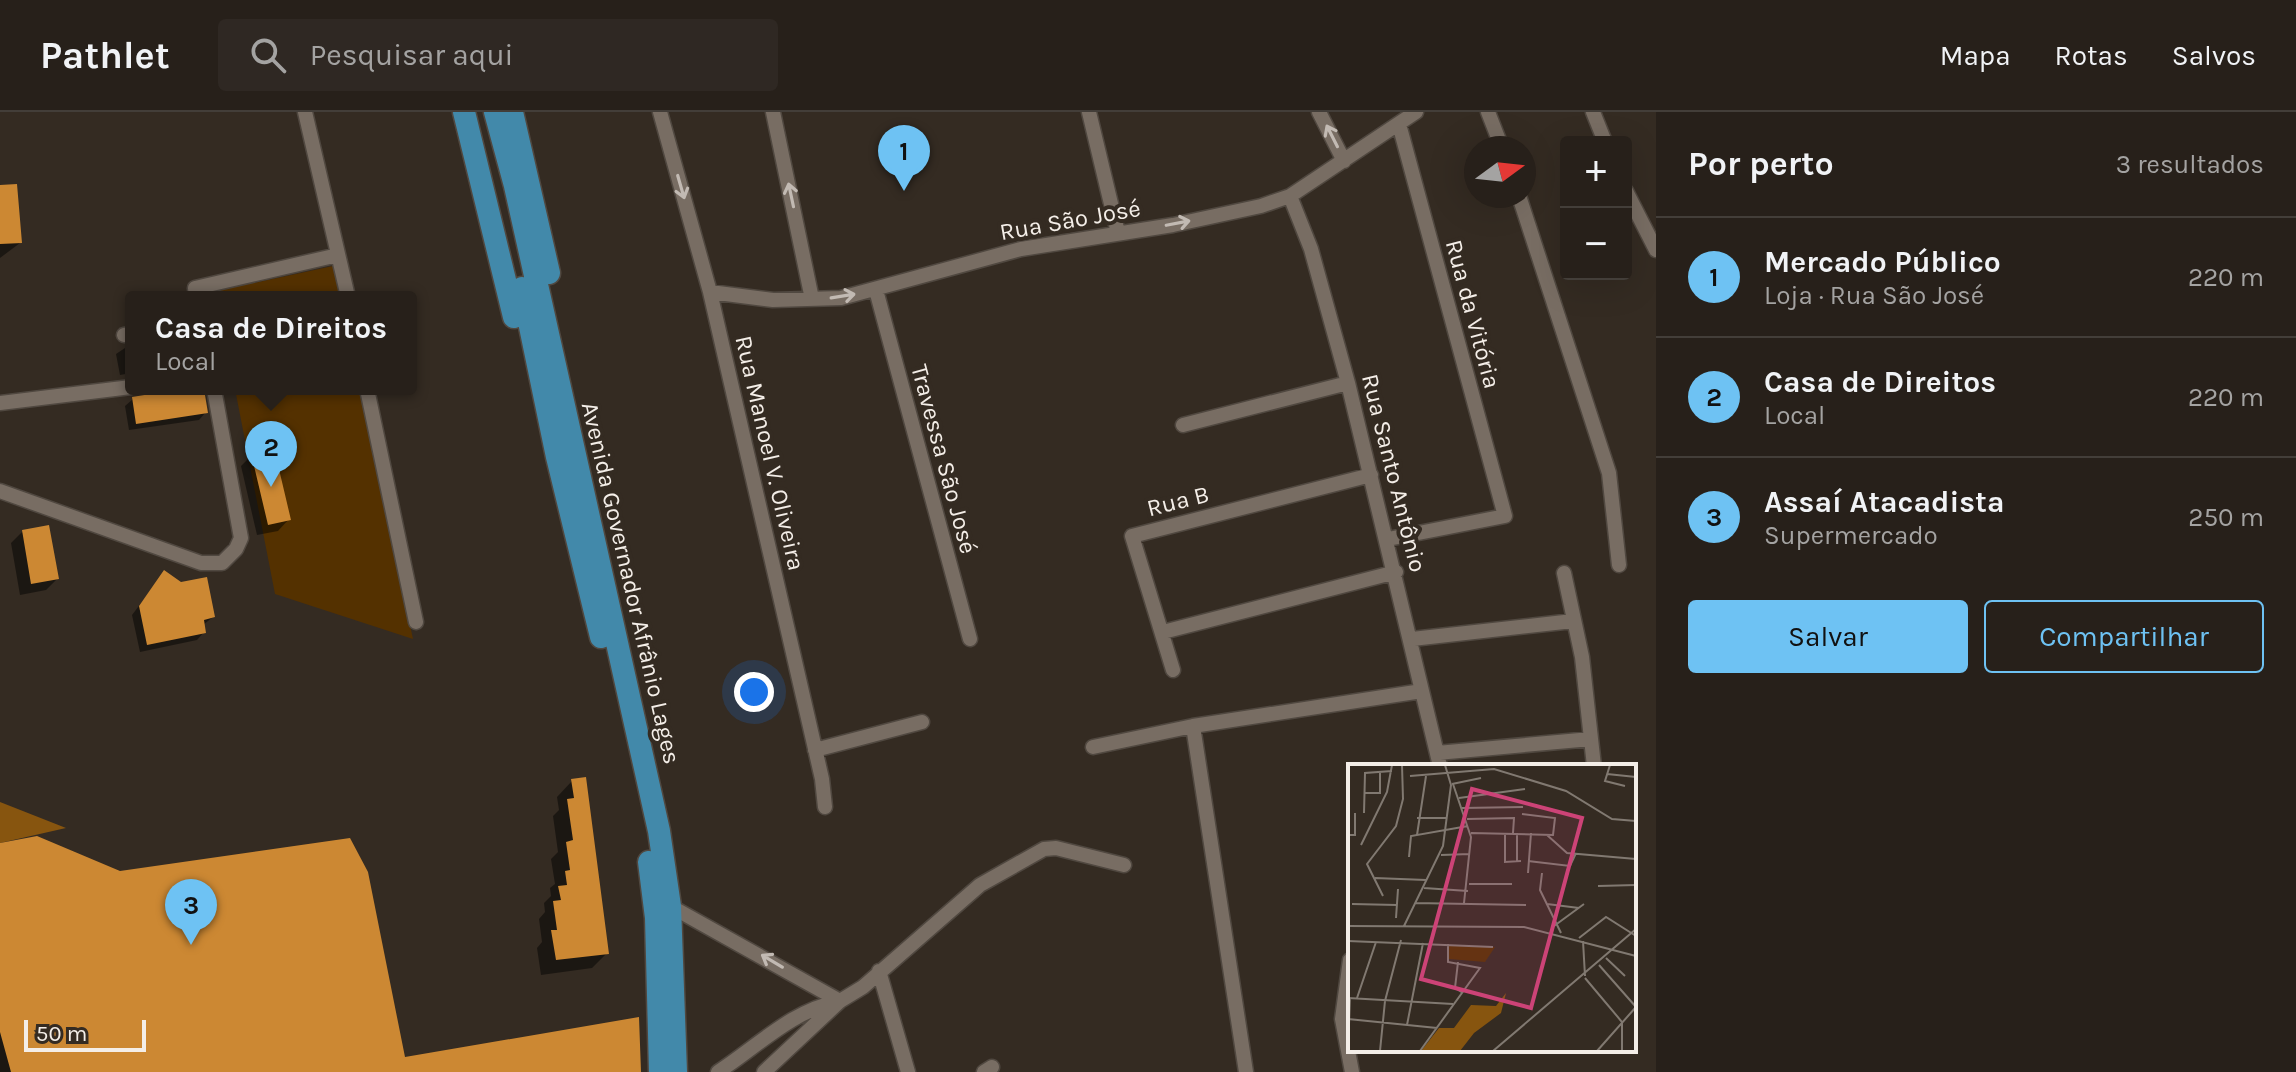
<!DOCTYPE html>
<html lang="pt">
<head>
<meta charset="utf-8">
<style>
	:root { --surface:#27201a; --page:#2f2823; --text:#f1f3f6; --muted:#a4a3a2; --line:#433e39; --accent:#6ec2f3 }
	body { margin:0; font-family:Karla,sans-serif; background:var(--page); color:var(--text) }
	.controls { position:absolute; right:24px; top:24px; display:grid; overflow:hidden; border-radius:8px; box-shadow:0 8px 32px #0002 }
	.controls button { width:72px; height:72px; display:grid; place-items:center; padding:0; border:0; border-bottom:2px solid var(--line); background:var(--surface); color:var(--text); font:40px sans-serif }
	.compass { position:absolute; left:1464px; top:24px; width:72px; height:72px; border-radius:50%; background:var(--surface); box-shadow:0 8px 32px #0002; rotate:75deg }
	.scale { position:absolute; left:24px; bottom:20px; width:122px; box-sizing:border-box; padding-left:8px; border:4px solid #f4eee8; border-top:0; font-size:22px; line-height:28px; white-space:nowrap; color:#f4eee8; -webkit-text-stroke:6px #342b22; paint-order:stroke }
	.you { position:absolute; left:754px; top:580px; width:28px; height:28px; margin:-20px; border:6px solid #fff; border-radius:50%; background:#1a73e8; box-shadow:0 0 0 12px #1a73e833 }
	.badge { display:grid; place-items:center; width:52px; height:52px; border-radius:50%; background:var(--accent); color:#111; font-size:26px; font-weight:700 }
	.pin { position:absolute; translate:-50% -66px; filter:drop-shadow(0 2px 4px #0008) }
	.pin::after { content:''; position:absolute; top:42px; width:28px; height:24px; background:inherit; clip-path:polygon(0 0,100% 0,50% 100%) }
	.popup { position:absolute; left:125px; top:179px; width:292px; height:104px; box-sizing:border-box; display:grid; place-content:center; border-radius:8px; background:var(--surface); filter:drop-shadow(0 2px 6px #0005); font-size:26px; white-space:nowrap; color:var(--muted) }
	.popup b { font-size:30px; color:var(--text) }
	.popup::after { content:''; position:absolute; left:50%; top:100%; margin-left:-16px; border:16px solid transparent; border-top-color:var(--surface) }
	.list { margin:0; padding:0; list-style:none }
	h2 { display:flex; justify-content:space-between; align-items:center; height:104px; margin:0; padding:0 32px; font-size:34px }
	h2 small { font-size:26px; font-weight:400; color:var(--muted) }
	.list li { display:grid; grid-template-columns:52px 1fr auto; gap:24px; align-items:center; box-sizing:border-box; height:120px; padding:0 32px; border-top:2px solid var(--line) }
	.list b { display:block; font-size:30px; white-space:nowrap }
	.list p { margin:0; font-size:26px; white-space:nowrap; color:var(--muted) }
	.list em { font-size:26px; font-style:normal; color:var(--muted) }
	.actions { display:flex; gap:16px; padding:24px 32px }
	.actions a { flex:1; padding:18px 0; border:2px solid var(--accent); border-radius:8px; text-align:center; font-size:28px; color:var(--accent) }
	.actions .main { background:var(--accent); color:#111 }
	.icon { flex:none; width:44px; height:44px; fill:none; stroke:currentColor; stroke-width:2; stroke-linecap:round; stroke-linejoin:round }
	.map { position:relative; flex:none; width:1656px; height:960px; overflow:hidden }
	header { display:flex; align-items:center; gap:48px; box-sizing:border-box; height:112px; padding:0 40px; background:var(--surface); border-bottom:2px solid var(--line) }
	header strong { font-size:38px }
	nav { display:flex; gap:44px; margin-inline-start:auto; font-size:28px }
	.search { width:560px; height:72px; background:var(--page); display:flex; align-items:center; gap:20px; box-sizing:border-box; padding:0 28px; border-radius:8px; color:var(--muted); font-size:30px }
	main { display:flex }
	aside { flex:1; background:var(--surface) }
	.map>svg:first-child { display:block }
	.green { fill:#543100 }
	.forest { fill:#87550f }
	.shadow { fill:#0007 }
	.building { fill:#c83 }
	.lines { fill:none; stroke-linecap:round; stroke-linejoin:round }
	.minor-casing { stroke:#504840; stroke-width:17 }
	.primary-casing { stroke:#504840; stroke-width:25 }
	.minor { stroke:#786d63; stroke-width:14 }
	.primary { stroke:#4289aa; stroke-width:22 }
	.oneway { stroke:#c2bab3 }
	.labels { text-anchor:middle; stroke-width:8; stroke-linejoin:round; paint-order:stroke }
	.street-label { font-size:24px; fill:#f4eee8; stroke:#342b22 }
	.inset-road { fill:none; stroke:#817971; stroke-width:2 }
	.view { fill:#cc4377; fill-opacity:0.15; stroke:#cc4377; stroke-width:4 }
	.inset-edge { fill:none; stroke:#f4eee8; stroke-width:4 }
</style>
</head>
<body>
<header>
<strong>Pathlet</strong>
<div class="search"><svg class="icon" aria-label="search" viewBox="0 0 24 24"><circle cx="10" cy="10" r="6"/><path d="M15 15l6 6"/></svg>Pesquisar aqui</div>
<nav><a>Mapa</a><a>Rotas</a><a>Salvos</a></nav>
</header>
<main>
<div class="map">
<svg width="1656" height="960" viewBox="0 0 1656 960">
	<rect width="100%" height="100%" fill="#342b22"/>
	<path class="green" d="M 333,154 L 340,185 L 218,185 L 217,179 Z
		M 235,277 L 360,277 L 413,527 L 275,482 Z"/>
	<path class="forest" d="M 0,690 L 66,716 L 0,731 Z"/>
	<path class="shadow" d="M 0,75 L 20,131 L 0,146 Z
		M 131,232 L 131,261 L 120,263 L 116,242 Z
		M 203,277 L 206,300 L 199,308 L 129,318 L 125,294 L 133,287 Z
		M 252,343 L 289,407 L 278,419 L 257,423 L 241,354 Z
		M 22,420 L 57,467 L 46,478 L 20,483 L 11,431 Z
		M 164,461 L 213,505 L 203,513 L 204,520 L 197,528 L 140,540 L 132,503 Z
		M 572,669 L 607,841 L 592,856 L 541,863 L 537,836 L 542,830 L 539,807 L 545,800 L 544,791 L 551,784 L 550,776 L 555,772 L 551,747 L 558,740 L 553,704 L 559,698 L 557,685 Z
		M 0,733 L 404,947 L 639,960 L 0,960 Z"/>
	<path class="building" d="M 17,72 L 22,131 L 0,132 L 0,73 Z
		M 182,277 L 204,277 L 208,301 L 136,312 L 132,285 Z
		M 274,336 L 291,408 L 268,413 L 251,341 Z
		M 49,413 L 59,467 L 31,472 L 22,418 Z
		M 164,458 L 181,470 L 207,465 L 215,505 L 204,508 L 206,521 L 147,533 L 139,494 Z
		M 586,665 L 609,842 L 556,848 L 551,818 L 557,818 L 553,789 L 561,788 L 558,774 L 567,773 L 565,759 L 570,758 L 566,730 L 573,728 L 567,687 L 574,686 L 571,667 Z
		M 37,724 L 120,759 L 350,726 L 368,760 L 405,945 L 639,905 L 641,960 L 11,960 L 0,920 L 0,731 Z"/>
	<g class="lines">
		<defs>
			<path id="minor" d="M 305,0 L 348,185
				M 660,0 L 710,180 L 822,667 L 825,695
				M 773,0 L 812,187
				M 1089,0 L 1118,121
				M 1319,0 L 1344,49
				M 1488,0 L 1502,36
				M 1593,0 L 1605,30
				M 1626,79 L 1656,138
				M 1290,84 L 1311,137 L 1348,271 L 1440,654
				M 1519,84 L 1609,361 L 1619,453
				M 876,178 L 970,527
				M 710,180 L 773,188 L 841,186 L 1021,137 L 1173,113 L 1261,94 L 1290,84 L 1416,0
				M 196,185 L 195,176 L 338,143
				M 124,223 L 131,222
				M 367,277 L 416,510
				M 0,291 L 131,275
				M 1183,313 L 1348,271
				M 0,379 L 201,451 L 222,451 L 236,437 L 241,426 L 214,277
				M 1388,427 L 1505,404 L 1399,12
				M 1564,461 L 1582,545 L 1594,654
				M 1163,520 L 1396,460
				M 1412,527 L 1573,509
				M 1173,558 L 1132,424 L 1371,363
				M 1193,614 L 1246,960
				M 1093,635 L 1193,614 L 1422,579
				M 815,638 L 922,610
				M 1437,641 L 1591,627
				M 670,794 L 840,889
				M 1350,848 L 1342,907 L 1352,960
				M 879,859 L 908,960
				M 718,960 C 758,934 791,899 839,889
				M 764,960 L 840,889 L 863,875 L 980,773 L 1044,737 L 1056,736 L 1124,753
				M 984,960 L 992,955"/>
			<path id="primary" d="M 464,0 L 514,205
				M 495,0 L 515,74 L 659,719 L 670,794 L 676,960
				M 512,0 L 549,161
				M 522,176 L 557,345 L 601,525
				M 649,750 L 656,806 L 660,960"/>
		</defs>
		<use href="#minor" class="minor-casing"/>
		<use href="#primary" class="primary-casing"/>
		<use href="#minor" class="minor"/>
		<use href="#primary" class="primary"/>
	</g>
	<defs><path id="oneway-shaft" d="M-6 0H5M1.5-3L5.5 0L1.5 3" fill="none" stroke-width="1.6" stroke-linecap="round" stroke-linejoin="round" transform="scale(2)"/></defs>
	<g class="oneway">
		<use href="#oneway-shaft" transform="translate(1332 24) rotate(-117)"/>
		<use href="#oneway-shaft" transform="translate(681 75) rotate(74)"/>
		<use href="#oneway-shaft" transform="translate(791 83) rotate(-102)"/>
		<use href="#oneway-shaft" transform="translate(1178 111) rotate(-11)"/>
		<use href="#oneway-shaft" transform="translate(843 184) rotate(-9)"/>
		<use href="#oneway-shaft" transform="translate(772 849) rotate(-149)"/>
	</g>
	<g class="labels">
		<g class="street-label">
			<text transform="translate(1070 108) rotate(-10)" y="8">Rua São José</text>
			<text transform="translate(1473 202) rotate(75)" y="8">Rua da Vitória</text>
			<text transform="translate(770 341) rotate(77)" y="8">Rua Manoel V. Oliveira</text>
			<text transform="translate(944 347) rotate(75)" y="8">Travessa São José</text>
			<text transform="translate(1394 361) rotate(76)" y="8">Rua Santo Antônio</text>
			<text transform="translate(1178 389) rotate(-14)" y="8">Rua B</text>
			<text transform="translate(631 471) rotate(77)" y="8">Avenida Governador Afrânio Lages</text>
		</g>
	</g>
	<g transform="translate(1348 652)">
		<rect width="288" height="288" fill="#342b22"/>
		<path d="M 101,181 L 147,183 L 137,198 L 101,195 Z" fill="#543100"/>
		<path d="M 158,229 L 153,249 L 126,269 L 112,287 L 73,287 L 91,264 L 106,264 L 123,241 L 148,242 Z" fill="#87550f"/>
		<path class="inset-road" d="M 262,1 L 257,17 L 277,22M 0,9 L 1,49M 259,10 L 288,13M 62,12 L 146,5 L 218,27 L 264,55 L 288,57M 104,20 L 133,14M 105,20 L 123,73 L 116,139M 17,29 L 32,29 L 32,7M 111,34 L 177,25M 114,44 L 175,43M 16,49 L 17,9 L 44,7M 69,54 L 99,54M 119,55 L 166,54 L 165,69M 123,69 L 205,71 L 207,54 L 174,50M 157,69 L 157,98 L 173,97M 0,71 L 7,71 L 7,49M 69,71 L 78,12M 199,71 L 219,89 L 288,95M 13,81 L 39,28 L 44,1M 93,91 L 122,90M 61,93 L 63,72 L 120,62M 169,97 L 169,69M 180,97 L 222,102 L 228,89M 180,109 L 183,69M 194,109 L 192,126 L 213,169M 27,114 L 78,116M 121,120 L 164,120M 250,122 L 288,121M 76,124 L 120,127M 35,132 L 19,100 L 48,62 L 55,35 L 54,1M 67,139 L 178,141M 4,140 L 49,141M 199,140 L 231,144M 48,154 L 50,125M 0,162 L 176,163 L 288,192M 56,162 L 95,82 L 103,21 L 97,1M 206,162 L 236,140M 231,174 L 258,153 L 288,172M 0,177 L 145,183M 235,177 L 237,212M 258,194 L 277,212M 110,198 L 107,224 L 115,229M 251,201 L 288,243M 237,214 L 274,258 L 274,287M 0,234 L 105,240M 9,234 L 28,178M 0,255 L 89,264M 59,261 L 75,179M 0,286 L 2,234M 32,287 L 37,237 L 53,176M 72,287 L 132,204 L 100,198 L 100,180M 145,287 L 288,165M 249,287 L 288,243"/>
		<path class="view" d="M 124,25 L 234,54 L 183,244 L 73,215 Z"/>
		<rect width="288" height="288" class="inset-edge"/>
	</g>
</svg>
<div class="controls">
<button>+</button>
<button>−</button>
</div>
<svg class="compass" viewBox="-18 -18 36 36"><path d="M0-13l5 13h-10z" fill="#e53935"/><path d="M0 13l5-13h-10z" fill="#a4a3a2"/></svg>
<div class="scale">50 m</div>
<div class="you"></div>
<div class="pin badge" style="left:904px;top:79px">1</div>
<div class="pin badge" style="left:271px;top:375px">2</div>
<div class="popup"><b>Casa de Direitos</b>Local</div>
<div class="pin badge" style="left:191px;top:833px">3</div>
</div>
<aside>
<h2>Por perto<small>3 resultados</small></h2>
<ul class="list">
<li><span class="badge">1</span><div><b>Mercado Público</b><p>Loja · Rua São José</p></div><em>220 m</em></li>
<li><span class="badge">2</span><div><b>Casa de Direitos</b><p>Local</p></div><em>220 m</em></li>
<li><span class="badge">3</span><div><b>Assaí Atacadista</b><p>Supermercado</p></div><em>250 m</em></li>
</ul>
<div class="actions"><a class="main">Salvar</a><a>Compartilhar</a></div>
</aside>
</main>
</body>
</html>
